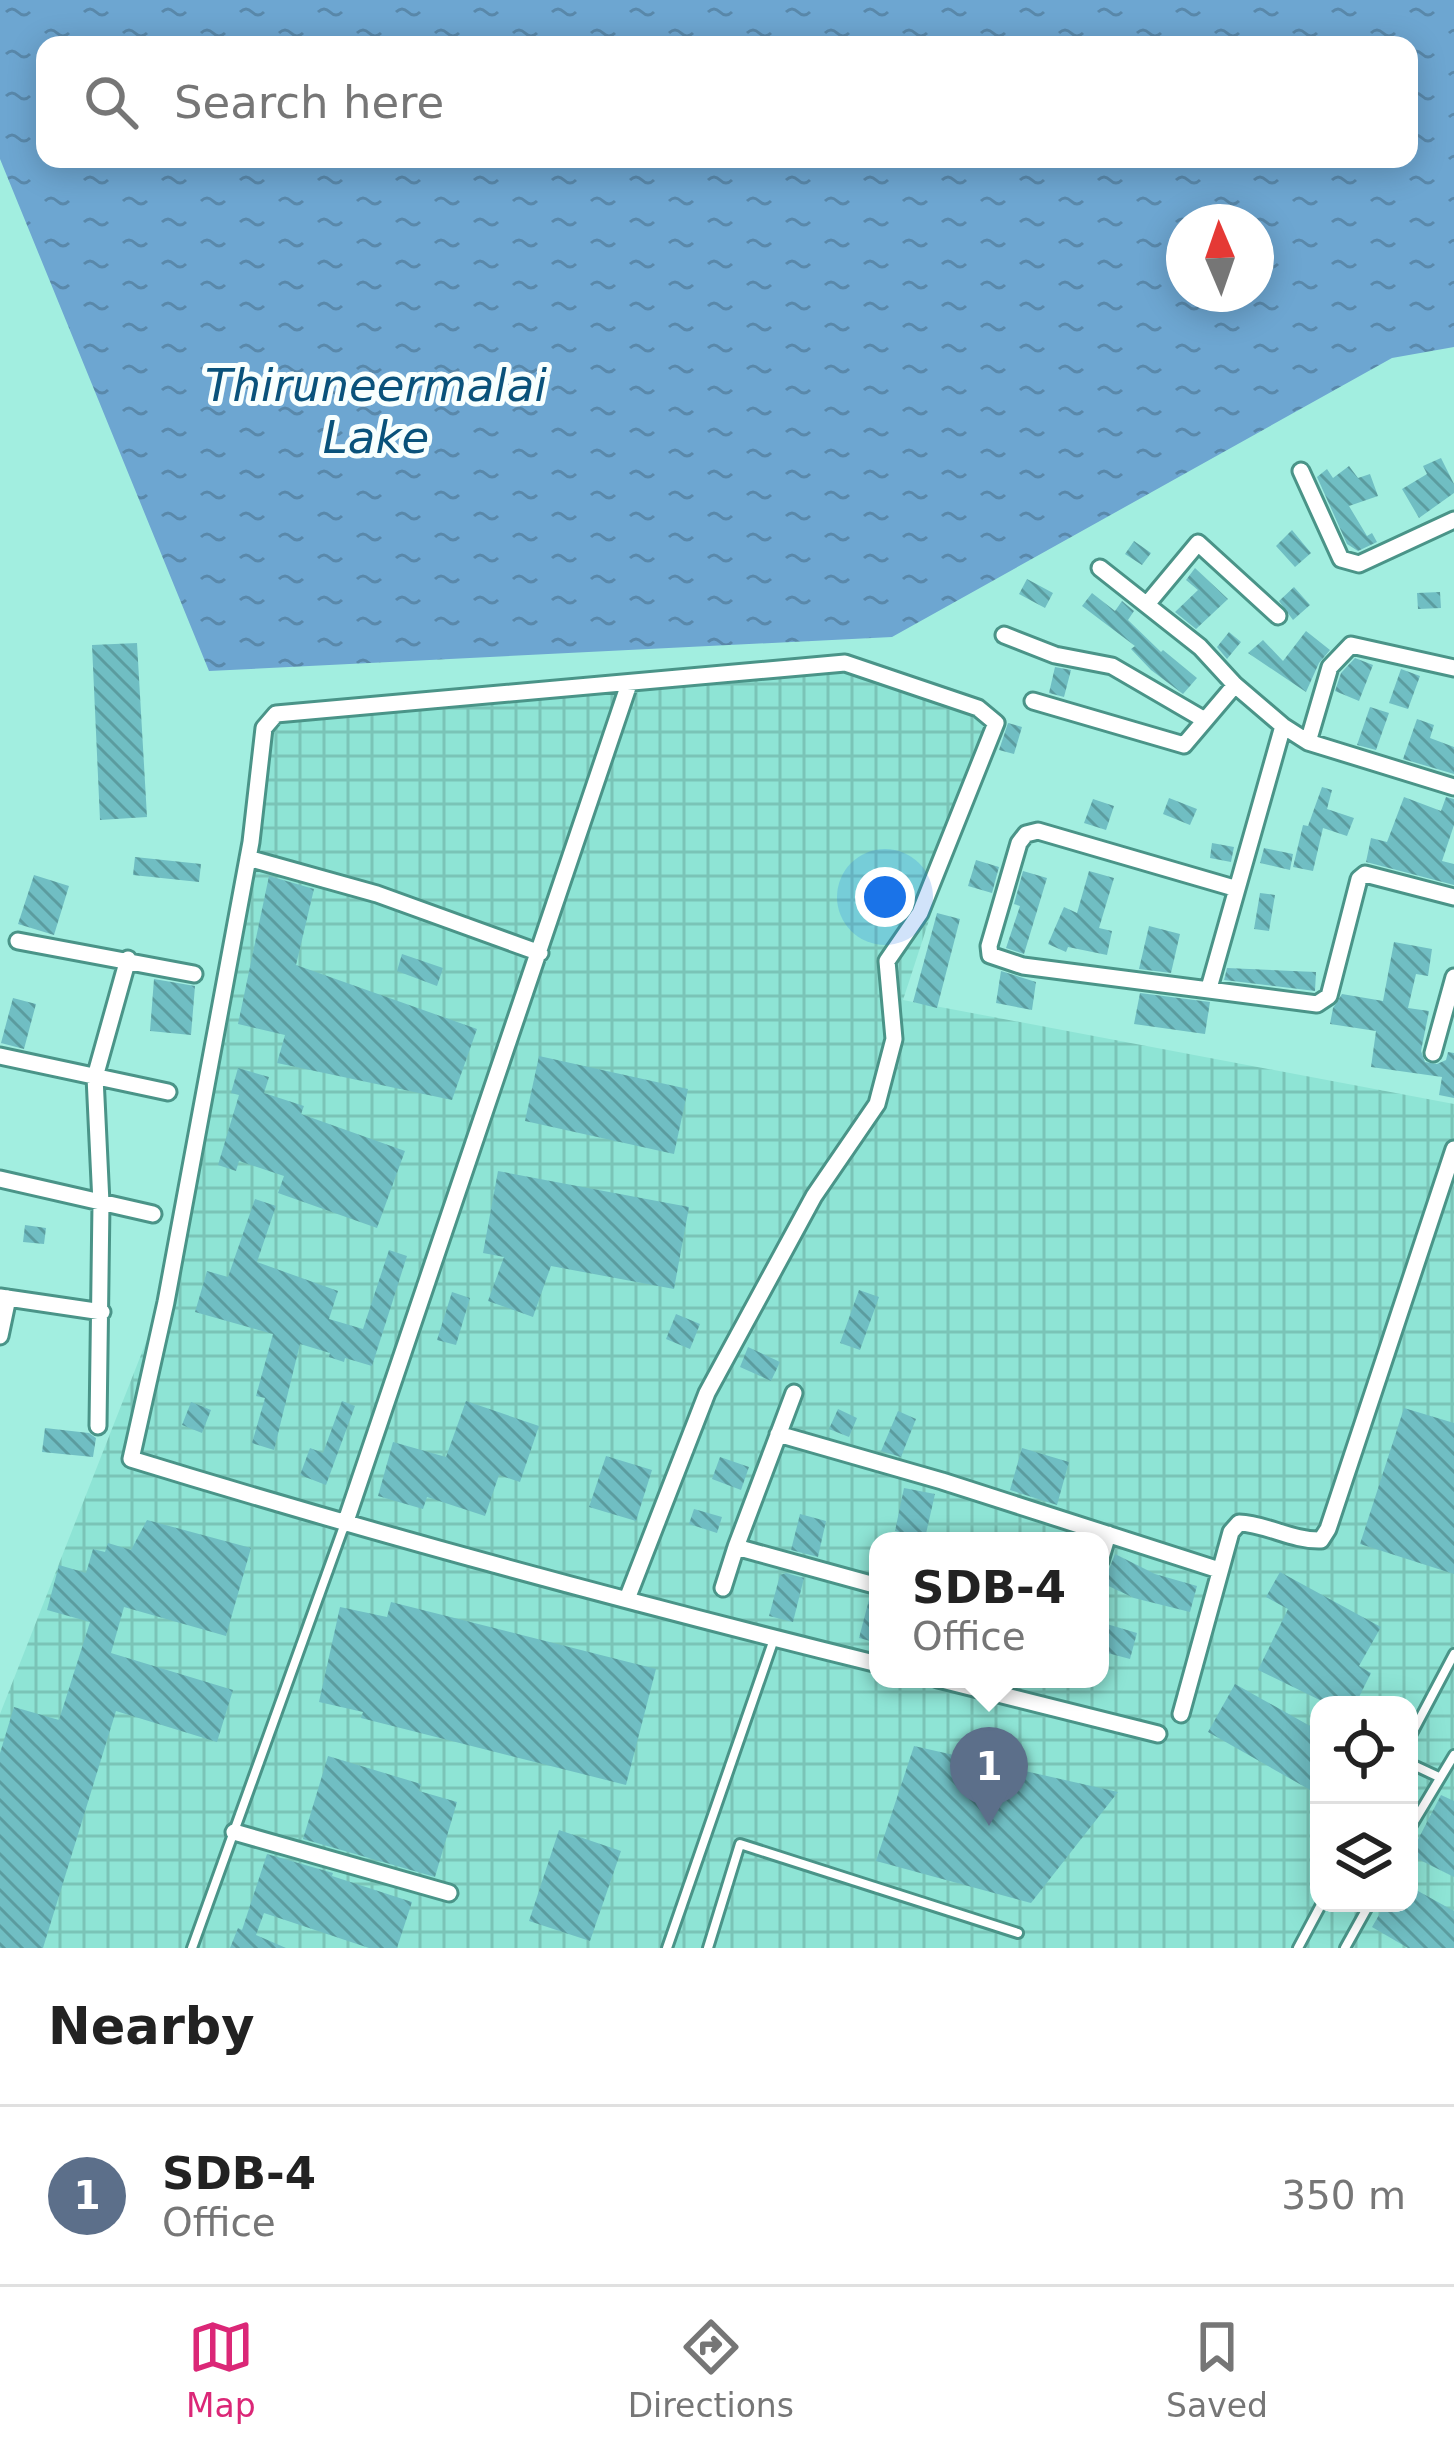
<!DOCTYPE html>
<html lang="en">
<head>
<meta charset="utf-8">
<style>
	:root { --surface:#fff; --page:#f2f2f2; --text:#222; --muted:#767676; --line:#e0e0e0; --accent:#db2777 }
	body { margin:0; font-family:"DejaVu Sans",sans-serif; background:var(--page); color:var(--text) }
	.controls { position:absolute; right:36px; bottom:36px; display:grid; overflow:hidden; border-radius:24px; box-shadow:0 6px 30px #0003 }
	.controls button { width:108px; height:108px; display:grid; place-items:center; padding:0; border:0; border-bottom:3px solid var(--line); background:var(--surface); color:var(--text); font:60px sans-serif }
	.compass { position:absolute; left:1166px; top:204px; width:108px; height:108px; border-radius:50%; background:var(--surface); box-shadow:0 6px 30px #0003; rotate:358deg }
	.you { position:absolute; left:885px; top:897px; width:42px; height:42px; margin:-30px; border:9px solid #fff; border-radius:50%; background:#1a73e8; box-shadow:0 0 0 18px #1a73e833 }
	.badge { display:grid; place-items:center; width:78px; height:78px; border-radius:50%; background:var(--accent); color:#fff; font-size:39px; font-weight:700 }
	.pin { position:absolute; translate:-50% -99px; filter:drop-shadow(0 3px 6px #0008) }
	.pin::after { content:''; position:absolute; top:63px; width:42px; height:36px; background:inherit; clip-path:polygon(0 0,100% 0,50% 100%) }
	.popup { position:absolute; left:869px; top:1532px; width:240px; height:156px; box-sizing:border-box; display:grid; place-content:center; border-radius:24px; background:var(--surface); filter:drop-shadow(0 3px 9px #0005); font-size:39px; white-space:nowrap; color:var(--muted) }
	.popup b { font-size:45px; color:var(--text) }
	.popup::after { content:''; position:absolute; left:50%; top:100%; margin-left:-24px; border:24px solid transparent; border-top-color:var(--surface) }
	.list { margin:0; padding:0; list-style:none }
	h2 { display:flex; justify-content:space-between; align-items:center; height:156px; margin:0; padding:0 48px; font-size:51px }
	h2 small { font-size:39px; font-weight:400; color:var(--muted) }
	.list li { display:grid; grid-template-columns:78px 1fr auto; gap:36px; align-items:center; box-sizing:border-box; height:180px; padding:0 48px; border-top:3px solid var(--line) }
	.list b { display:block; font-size:45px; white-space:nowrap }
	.list p { margin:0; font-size:39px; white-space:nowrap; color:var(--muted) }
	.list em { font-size:39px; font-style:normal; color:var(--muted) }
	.icon { flex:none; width:66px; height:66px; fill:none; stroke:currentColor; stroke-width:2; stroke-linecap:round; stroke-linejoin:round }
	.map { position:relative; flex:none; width:1454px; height:1948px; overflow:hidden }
	.search { position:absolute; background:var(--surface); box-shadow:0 6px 30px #0003; left:36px; right:36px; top:36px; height:132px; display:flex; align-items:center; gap:30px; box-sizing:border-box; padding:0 42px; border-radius:24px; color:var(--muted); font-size:45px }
	.sheet { height:336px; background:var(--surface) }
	nav { display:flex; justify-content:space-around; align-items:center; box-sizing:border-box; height:168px; border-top:3px solid var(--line); background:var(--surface); font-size:33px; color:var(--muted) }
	nav a { display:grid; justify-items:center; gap:6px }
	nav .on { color:var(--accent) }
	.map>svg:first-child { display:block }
	.industrial { fill:url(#industrial-grid); fill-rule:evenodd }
	.water { fill:url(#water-ripples); fill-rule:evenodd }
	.building { fill:url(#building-back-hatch) }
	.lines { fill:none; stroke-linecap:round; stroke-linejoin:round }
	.service-casing { stroke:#4a9488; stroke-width:14 }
	.minor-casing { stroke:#4a9488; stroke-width:21 }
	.service { stroke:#fff; stroke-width:8 }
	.minor { stroke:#fff; stroke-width:15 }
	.labels { text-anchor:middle; stroke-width:10; stroke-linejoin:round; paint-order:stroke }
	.water-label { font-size:45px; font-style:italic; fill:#0a527b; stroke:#f8fffe }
</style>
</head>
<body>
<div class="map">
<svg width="1454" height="1948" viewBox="0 0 1454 1948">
	<defs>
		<pattern id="industrial-grid" width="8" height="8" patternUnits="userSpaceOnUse" patternTransform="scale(3)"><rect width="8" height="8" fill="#8ee4d5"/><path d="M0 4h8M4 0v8" fill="none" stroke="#7ac4b7"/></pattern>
		<pattern id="water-ripples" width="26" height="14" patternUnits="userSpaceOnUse" patternTransform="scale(3)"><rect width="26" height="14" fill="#6da6d1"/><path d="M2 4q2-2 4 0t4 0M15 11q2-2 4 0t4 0" fill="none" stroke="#5988aa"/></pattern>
		<pattern id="building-back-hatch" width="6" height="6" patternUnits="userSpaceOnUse" patternTransform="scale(3)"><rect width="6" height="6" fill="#70bec3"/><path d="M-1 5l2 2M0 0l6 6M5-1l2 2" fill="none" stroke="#5b9c9f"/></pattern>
	</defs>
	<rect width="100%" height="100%" fill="#a2eee0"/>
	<path class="industrial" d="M 854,672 L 997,712 L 903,1000 L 1454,1104 L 1454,1948 L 0,1948 L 0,1714 L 150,1332 L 204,1088 L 263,717 ZM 878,1541 L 1100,1541 L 1100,1679 L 878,1679 ZM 1319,1705 L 1409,1705 L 1409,1903 L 1319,1903 Z"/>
	<path class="water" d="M 0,0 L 1454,0 L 1454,347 L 1392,358 L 892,637 L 209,671 L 0,159 ZM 45,45 L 1409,45 L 1409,159 L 45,159 ZM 1184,222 L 1256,222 L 1256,294 L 1184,294 Z"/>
	<path class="building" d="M 1441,458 L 1454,484 L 1454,493 L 1419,518 L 1402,489 L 1427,474 L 1423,466 Z
		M 1349,466 L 1358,478 L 1370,474 L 1378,496 L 1349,506 L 1367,536 L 1372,533 L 1377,542 L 1358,551 L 1347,544 L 1317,477 L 1327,469 L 1333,478 Z
		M 1292,530 L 1311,553 L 1295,567 L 1276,546 Z
		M 1134,541 L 1151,553 L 1142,565 L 1125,554 Z
		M 1195,568 L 1228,599 L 1196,629 L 1175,612 L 1198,590 L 1186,580 Z
		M 1027,579 L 1053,593 L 1045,608 L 1019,594 Z
		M 1294,587 L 1310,605 L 1293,620 L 1279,601 Z
		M 1440,592 L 1441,608 L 1418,609 L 1417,593 Z
		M 1092,593 L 1115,611 L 1122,601 L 1134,611 L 1128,620 L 1161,652 L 1163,650 L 1197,678 L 1183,694 L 1151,670 L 1131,649 L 1135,646 L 1082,606 Z
		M 1306,631 L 1330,650 L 1319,663 L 1306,692 L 1248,653 L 1263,640 L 1283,661 Z
		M 1229,632 L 1241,642 L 1227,659 L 1217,647 Z
		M 137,643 L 147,817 L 100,820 L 92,645 Z
		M 1355,658 L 1373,665 L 1359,701 L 1335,691 L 1341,673 Z
		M 1055,667 L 1071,670 L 1064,697 L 1049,693 Z
		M 1401,669 L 1420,676 L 1408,709 L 1389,703 Z
		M 1370,707 L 1389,713 L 1376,750 L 1357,745 Z
		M 1417,719 L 1434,725 L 1430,738 L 1454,747 L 1454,774 L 1403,759 Z
		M 1008,723 L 1022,727 L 1014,754 L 999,750 Z
		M 1322,787 L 1332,790 L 1327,809 L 1354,818 L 1347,836 L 1323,828 L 1313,871 L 1293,867 L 1303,825 L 1308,826 Z
		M 1404,797 L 1441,811 L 1446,797 L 1454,799 L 1454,825 L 1442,861 L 1454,864 L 1454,885 L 1366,862 L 1371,838 L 1387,842 Z
		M 1169,798 L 1197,809 L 1190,825 L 1163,814 Z
		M 1093,799 L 1114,806 L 1106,830 L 1084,823 Z
		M 1212,843 L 1234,847 L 1231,862 L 1210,858 Z
		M 1264,848 L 1293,854 L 1290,870 L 1260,863 Z
		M 135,857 L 201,864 L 199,882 L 133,875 Z
		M 976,860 L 999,867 L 992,893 L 968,886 Z
		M 1023,871 L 1047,878 L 1024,954 L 1006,948 L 1020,906 L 1014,904 Z
		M 1089,871 L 1114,878 L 1099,928 L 1112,931 L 1107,955 L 1068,947 L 1066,952 L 1048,944 L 1064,907 L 1077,913 Z
		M 34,875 L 69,886 L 54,935 L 18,924 Z
		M 269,876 L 314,889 L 296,965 L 477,1029 L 452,1100 L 277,1063 L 285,1035 L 238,1024 Z
		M 1260,893 L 1275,895 L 1269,931 L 1254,929 Z
		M 937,913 L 960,919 L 937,1008 L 913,1002 Z
		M 1149,926 L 1180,934 L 1171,973 L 1139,969 Z
		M 1394,942 L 1432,949 L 1428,976 L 1416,974 L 1408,1008 L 1429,1011 L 1421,1051 L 1425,1062 L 1437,1064 L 1446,1060 L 1448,1052 L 1454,1053 L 1454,1098 L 1439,1095 L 1442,1077 L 1371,1067 L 1376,1031 L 1330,1024 L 1333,1008 L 1342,994 L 1383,1001 Z
		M 402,954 L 443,968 L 437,986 L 397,971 Z
		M 1227,968 L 1316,972 L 1315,991 L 1224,980 Z
		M 1001,971 L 1036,982 L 1032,1010 L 996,1003 Z
		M 154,979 L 195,986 L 191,1035 L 150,1031 Z
		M 1140,993 L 1210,1002 L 1205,1034 L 1134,1024 Z
		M 13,998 L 36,1004 L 24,1049 L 1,1043 Z
		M 539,1056 L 688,1089 L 674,1154 L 525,1121 Z
		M 238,1068 L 269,1077 L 264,1093 L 304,1106 L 301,1114 L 405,1151 L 377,1228 L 278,1193 L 284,1176 L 239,1161 L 236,1171 L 218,1165 L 239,1095 L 231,1093 Z
		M 498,1171 L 689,1207 L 674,1289 L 551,1266 L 533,1317 L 488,1301 L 504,1257 L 483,1253 Z
		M 255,1199 L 276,1206 L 257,1262 L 338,1291 L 329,1319 L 363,1329 L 389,1250 L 407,1256 L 372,1366 L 345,1358 L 344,1362 L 329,1357 L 330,1353 L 300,1344 L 274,1450 L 252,1443 L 265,1398 L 256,1396 L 273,1334 L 195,1312 L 207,1271 L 228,1277 Z
		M 25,1225 L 46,1228 L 44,1244 L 23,1242 Z
		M 859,1290 L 879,1297 L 860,1350 L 840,1343 Z
		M 452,1292 L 470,1298 L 456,1345 L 437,1340 Z
		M 676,1314 L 700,1324 L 690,1349 L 666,1339 Z
		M 748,1347 L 780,1362 L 771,1381 L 740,1367 Z
		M 342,1401 L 355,1406 L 326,1485 L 300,1475 L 310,1448 L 323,1453 Z
		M 466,1401 L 539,1426 L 520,1482 L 499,1475 L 485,1516 L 427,1497 L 423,1509 L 378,1496 L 393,1442 L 446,1457 Z
		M 191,1402 L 211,1410 L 202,1433 L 182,1425 Z
		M 1404,1408 L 1454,1423 L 1454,1574 L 1360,1544 Z
		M 838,1409 L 857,1418 L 849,1437 L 829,1429 Z
		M 898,1411 L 916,1419 L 901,1457 L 881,1451 Z
		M 45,1428 L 89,1433 L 96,1438 L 93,1457 L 42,1452 Z
		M 1022,1448 L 1069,1462 L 1057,1505 L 1010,1490 Z
		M 606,1456 L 652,1470 L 636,1521 L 589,1507 Z
		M 720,1457 L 749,1467 L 741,1490 L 712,1479 Z
		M 904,1488 L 935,1494 L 925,1538 L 895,1531 Z
		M 694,1509 L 722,1517 L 717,1533 L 689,1524 Z
		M 800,1514 L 826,1521 L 818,1557 L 791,1550 Z
		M 147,1520 L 251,1548 L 226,1636 L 124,1607 L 111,1653 L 233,1690 L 217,1742 L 116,1711 L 43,1948 L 0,1948 L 0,1753 L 14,1707 L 59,1720 L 90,1622 L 47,1610 L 59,1565 L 86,1573 L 93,1549 L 105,1552 L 108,1543 L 131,1550 Z
		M 1115,1554 L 1155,1574 L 1197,1586 L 1190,1612 L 1134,1598 L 1100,1582 L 1100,1573 L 1109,1569 Z
		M 1280,1572 L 1381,1627 L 1359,1666 L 1371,1673 L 1355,1705 L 1330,1705 L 1258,1670 L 1288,1609 L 1266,1597 Z
		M 786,1573 L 804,1578 L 793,1622 L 769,1616 L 780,1575 Z
		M 870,1596 L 878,1598 L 878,1643 L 859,1638 Z
		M 391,1602 L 656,1669 L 626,1785 L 361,1718 L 363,1712 L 319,1702 L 340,1607 L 387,1617 Z
		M 1100,1622 L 1137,1633 L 1130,1659 L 1100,1651 Z
		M 1235,1684 L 1319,1731 L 1319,1795 L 1208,1732 Z
		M 914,1746 L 1118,1792 L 1031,1903 L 876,1861 Z
		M 328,1756 L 421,1784 L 419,1791 L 457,1802 L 435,1877 L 303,1839 Z
		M 1441,1795 L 1454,1801 L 1454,1877 L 1410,1855 Z
		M 559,1830 L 621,1851 L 590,1941 L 529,1921 Z
		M 267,1854 L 333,1873 L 332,1876 L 412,1902 L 397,1948 L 369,1948 L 264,1913 L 256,1935 L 286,1948 L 230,1948 L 238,1928 L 242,1930 Z
		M 1409,1886 L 1454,1911 L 1454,1948 L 1408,1948 L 1372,1927 L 1386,1903 L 1409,1903 Z"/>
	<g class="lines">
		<defs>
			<path id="service" d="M 1409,1739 L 1454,1654
				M 1409,1763 L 1439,1777
				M 1409,1830 L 1454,1755
				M 192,1948 L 344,1526
				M 667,1948 L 774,1639
				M 708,1948 L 740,1844 L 1018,1933
				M 1298,1948 L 1322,1903
				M 1345,1948 L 1370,1903"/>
			<path id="minor" d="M 1301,471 L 1341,559 L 1359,564 L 1454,520
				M 1100,568 L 1200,647 L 1235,685 L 1283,726 L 1308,742 L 1454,787
				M 1148,603 L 1198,543 L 1278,616
				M 1004,635 L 1055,655 L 1112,666 L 1203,719
				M 1033,701 L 1184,745 L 1235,685
				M 1308,742 L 1330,667 L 1351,645 L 1454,668
				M 248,858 L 377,894 L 540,953
				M 1234,888 L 1038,831 L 1026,834 L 1019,843 L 989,946 L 990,955 L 1023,966 L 1317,1004 L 1329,996 L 1359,879 L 1365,874 L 1454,897
				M 18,941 L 194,974
				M 1209,988 L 1283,726
				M 1433,1053 L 1454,977
				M 0,1056 L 168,1092
				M 0,1179 L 153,1214
				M 0,1297 L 102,1312
				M 0,1336 L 8,1298
				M 794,1393 L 736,1547 L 878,1586
				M 98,1426 L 101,1203 L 95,1077 L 128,959
				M 778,1434 L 942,1481 L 1219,1570
				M 345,1524 L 629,684
				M 1100,1561 L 1108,1534
				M 723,1588 L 736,1547
				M 627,1599 L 707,1393 L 814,1196 L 877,1104 L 894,1039 L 887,961 L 920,913 L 996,723 L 978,708 L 845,663 L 276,714 L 264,728 L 251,842 L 166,1302 L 131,1459 C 378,1535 627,1602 878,1664
				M 938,1679 L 1158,1734
				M 1181,1714 L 1231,1532 L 1239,1523 C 1267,1524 1292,1541 1321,1540 L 1328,1529 L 1454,1149
				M 234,1832 L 449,1893"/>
		</defs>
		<use href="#service" class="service-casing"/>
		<use href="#minor" class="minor-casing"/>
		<use href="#service" class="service"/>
		<use href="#minor" class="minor"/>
	</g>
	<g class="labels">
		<g class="water-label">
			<text x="376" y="401">Thiruneermalai<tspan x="376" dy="52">Lake</tspan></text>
		</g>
	</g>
</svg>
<div class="controls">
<button><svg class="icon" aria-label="locate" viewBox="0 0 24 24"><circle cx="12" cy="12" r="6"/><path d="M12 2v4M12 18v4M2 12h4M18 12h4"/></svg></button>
<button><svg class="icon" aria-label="layers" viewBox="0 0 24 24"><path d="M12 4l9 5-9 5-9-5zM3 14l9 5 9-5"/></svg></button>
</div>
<svg class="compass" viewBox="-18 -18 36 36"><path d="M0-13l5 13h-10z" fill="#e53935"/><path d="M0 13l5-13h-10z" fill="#767676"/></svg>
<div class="you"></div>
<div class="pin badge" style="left:989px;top:1826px;background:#5c6f8a">1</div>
<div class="popup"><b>SDB-4</b>Office</div>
<div class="search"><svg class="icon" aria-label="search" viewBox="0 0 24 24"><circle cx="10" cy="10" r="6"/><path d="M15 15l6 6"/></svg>Search here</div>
</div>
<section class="sheet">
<h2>Nearby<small></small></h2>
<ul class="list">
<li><span class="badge" style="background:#5c6f8a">1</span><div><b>SDB-4</b><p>Office</p></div><em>350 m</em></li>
</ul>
</section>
<nav>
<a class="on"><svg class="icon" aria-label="map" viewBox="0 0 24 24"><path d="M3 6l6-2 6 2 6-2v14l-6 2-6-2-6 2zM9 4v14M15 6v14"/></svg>Map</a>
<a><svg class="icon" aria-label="directions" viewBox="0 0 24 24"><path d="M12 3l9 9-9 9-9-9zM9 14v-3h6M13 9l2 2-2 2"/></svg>Directions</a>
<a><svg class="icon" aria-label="saved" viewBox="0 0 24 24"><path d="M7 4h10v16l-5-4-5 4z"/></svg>Saved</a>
</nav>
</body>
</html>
